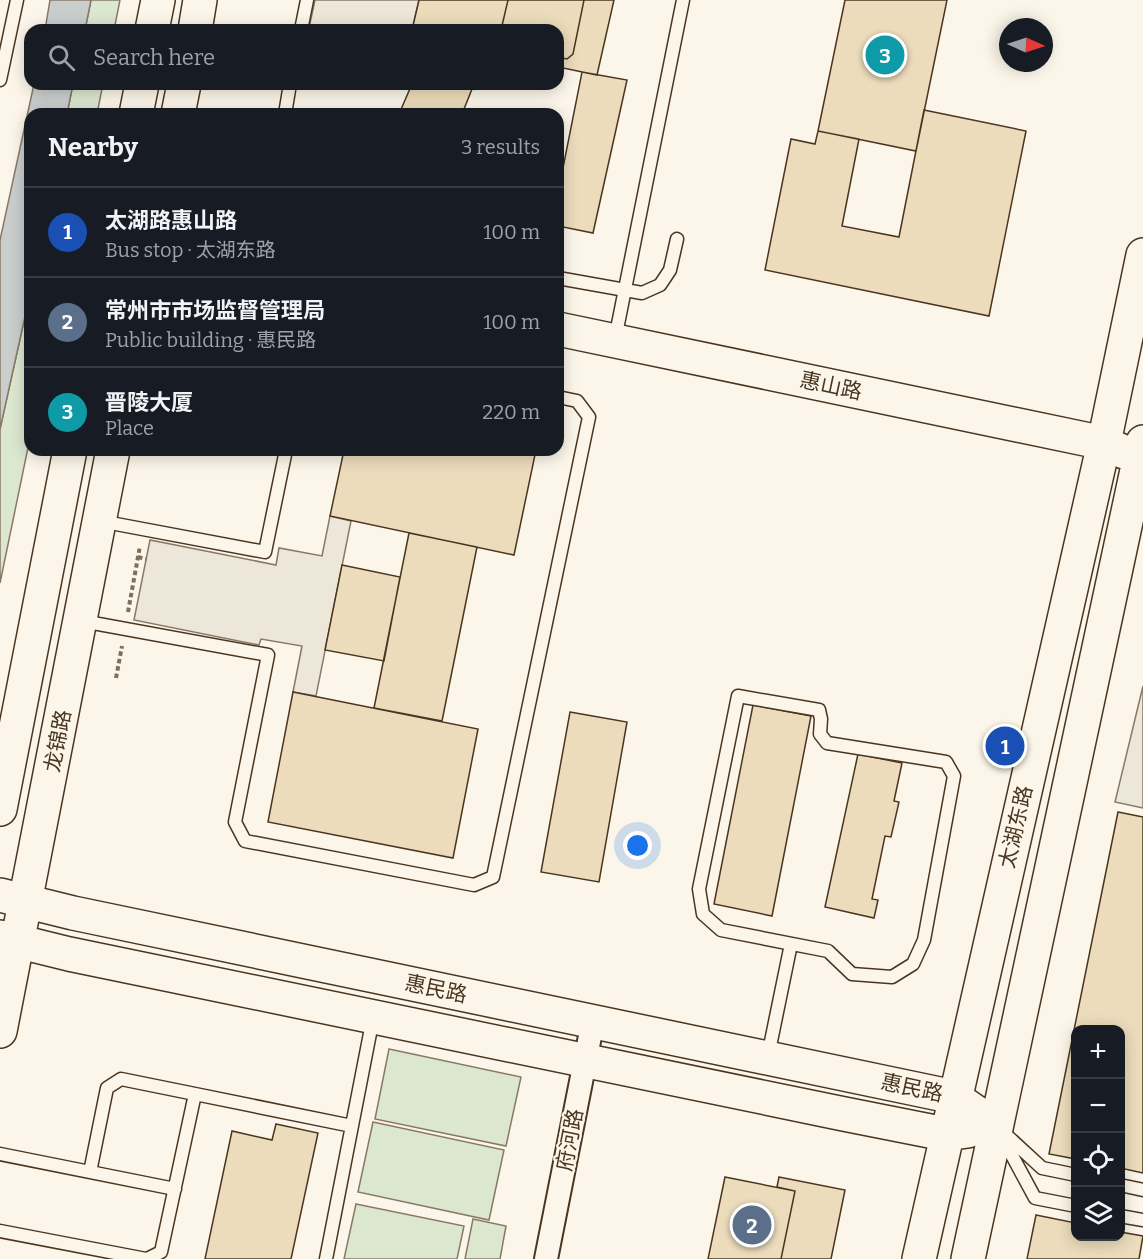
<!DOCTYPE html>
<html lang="en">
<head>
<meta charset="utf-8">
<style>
	:root { --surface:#171b24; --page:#20242c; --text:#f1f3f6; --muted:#9ea1a6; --line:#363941; --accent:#2563eb }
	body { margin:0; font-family:Bitter,"Noto Sans SC",serif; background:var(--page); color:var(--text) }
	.controls { position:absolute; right:18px; bottom:18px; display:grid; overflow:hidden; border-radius:12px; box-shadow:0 3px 15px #0003 }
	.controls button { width:54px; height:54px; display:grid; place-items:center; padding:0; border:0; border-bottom:2px solid var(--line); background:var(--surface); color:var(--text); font:30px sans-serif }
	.compass { position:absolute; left:999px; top:18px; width:54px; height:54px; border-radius:50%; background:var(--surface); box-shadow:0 3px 15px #0003; rotate:93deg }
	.you { position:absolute; left:638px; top:846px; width:21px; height:21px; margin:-15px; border:4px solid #fff; border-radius:50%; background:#1a73e8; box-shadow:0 0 0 9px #1a73e833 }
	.badge { display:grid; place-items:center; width:39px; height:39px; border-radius:50%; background:var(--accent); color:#fff; font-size:20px; font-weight:700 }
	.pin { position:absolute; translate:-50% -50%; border:3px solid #fff; box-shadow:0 2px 6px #0006 }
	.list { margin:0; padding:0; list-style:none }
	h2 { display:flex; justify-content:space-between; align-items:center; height:78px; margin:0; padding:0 24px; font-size:26px }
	h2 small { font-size:20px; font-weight:400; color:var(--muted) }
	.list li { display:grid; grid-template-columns:39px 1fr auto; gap:18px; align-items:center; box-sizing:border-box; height:90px; padding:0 24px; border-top:2px solid var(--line) }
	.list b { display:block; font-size:22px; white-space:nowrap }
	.list p { margin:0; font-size:20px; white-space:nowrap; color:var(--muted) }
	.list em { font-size:20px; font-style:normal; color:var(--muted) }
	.icon { flex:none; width:33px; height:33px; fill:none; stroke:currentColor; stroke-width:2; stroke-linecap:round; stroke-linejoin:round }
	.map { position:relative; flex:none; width:1143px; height:1259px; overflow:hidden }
	.search { position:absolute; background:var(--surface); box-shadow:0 3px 15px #0003; left:24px; top:24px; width:540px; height:66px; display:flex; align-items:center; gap:15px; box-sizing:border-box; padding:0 21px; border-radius:18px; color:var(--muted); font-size:22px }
	.panel { position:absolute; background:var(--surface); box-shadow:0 3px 15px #0003; left:24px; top:108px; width:540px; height:348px; border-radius:18px }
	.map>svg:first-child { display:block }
	.green { fill:#dce7d0; stroke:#887966; stroke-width:1.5 }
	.parking { fill:#ede7d9; stroke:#887966; stroke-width:1.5 }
	.water { fill:#c9cecd; stroke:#887966; stroke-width:1.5 }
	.building { fill:#ecdcbc; stroke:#4a3520; stroke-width:1.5 }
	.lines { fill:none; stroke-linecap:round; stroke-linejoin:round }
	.lane-casing { stroke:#4a3520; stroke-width:15 }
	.street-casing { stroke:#4a3520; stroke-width:26 }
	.secondary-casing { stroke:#4a3520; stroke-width:36 }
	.path { stroke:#7f6f5c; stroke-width:4; stroke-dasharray:4.5 3; stroke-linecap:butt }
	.lane { stroke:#fbf6e9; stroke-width:12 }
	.street { stroke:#fbf6e9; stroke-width:22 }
	.secondary { stroke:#fbf6e9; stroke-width:33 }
	.labels { text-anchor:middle; stroke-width:4.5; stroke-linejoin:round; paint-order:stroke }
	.street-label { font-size:21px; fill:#4a3520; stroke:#fbf6e9 }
</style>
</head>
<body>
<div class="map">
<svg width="1143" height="1259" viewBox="0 0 1143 1259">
	<rect width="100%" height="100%" fill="#fbf6e9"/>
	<path class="green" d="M 91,0 L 120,0 L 114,30 L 85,30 Z
		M 73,84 L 103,84 L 97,114 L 67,114 Z
		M 30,294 L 30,438 L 0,583 L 0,429 Z
		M 389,1049 L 521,1077 L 506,1146 L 375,1119 Z
		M 373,1122 L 504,1150 L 489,1220 L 358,1192 Z
		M 356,1204 L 464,1226 L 457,1259 L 344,1259 Z
		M 473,1219 L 506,1226 L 500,1259 L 465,1259 Z"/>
	<path class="parking" d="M 315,0 L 419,0 L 412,30 L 320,30 L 309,28 Z
		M 330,516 L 351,521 L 316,696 L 293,692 L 302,646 L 261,639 L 259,645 L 134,620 L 150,540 L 276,565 L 279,548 L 322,556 Z
		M 1143,686 L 1143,808 L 1115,802 Z"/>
	<path class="water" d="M 50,0 L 91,0 L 85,30 L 45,30 Z
		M 34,84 L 73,84 L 67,114 L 30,114 L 30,294 L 0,429 L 0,240 Z"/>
	<path class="building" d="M 419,0 L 508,0 L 501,30 L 412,30 Z
		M 508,0 L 584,0 L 573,54 L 567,59 L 558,57 L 558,30 L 501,30 Z
		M 584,0 L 614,0 L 597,75 L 558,67 L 558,57 L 567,59 L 573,54 Z
		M 845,0 L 947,0 L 916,151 L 818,131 Z
		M 582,72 L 627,80 L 593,233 L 558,226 L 558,193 Z
		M 412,84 L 474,84 L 462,114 L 399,114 Z
		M 924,110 L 1026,131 L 989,316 L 765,270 L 791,139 L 815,144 L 818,131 L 859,139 L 842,226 L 899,237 Z
		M 344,450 L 536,450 L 514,555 L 330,516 Z
		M 409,533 L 477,547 L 442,721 L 374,708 Z
		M 342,565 L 400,577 L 384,661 L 325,650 Z
		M 293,692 L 478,729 L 453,858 L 268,822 Z
		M 753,705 L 811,716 L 772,916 L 714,904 Z
		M 570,712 L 627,722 L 599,882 L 541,872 Z
		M 858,754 L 902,763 L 894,801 L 899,802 L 891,837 L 885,836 L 872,899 L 878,900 L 874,918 L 825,907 Z
		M 1118,812 L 1143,817 L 1143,1173 L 1120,1168 L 1120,1030 L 1076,1030 L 1076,1159 L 1049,1154 Z
		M 276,1124 L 318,1133 L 291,1259 L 205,1259 L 232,1131 L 272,1140 Z
		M 725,1177 L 795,1191 L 781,1259 L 708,1259 Z
		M 779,1177 L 845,1190 L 831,1259 L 781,1259 L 795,1191 L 777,1187 Z
		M 1036,1215 L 1076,1223 L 1076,1236 L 1120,1236 L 1120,1232 L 1143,1236 L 1139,1259 L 1027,1259 Z"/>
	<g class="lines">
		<defs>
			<path id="lane" d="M 301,30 L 307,0
				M 0,80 L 17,0
				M 285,114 L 290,84
				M 558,278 L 642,293 L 660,285 L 670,270 L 677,239
				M 615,339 L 683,0
				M 100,521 L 265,552 L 286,450
				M 82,621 L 268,655 L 235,822 L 245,841 L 474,885 L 493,877 L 589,417 L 577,401 L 558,397
				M 738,696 L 819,710 L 821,719 L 820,734 L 827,743 L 946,762 L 954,776 L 924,940 L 913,964 L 892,977 L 852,974 L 828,951 L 721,930 L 703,914 L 699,889 Z
				M 768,1056 L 791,944
				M 1004,1133 L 1042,1168 L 1076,1175
				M 1001,1135 L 1035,1198 L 1076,1206
				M 0,1154 L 175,1189
				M 90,1172 L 107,1088 L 121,1079 L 195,1094
				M 1120,1185 L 1143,1190
				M 1120,1216 L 1143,1220
				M 0,1231 L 146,1259
				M 147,1259 L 161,1252 L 195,1094 L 352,1126
				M 326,1259 L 373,1018"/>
			<path id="street" d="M 546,1259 L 593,1021"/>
			<path id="secondary" d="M 152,30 L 158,0
				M 195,30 L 200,0
				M 136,114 L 142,84
				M 178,114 L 184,84
				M 558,329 L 1104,443 L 1124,452
				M 0,809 L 70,450
				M 0,895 L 73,913 L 954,1097 L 996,1126
				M 0,937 L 69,954 L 844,1114 L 945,1134 L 968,1131
				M 0,1031 L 113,450
				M 919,1259 L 1104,443 L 1143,255
				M 968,1259 L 1143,442"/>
		</defs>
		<use href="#lane" class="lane-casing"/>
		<use href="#street" class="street-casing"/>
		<use href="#secondary" class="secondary-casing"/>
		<path class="path" d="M 138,557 L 146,559
			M 128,612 L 140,546
			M 116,678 L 122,646"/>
		<use href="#lane" class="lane"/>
		<use href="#street" class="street"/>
		<use href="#secondary" class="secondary"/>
	</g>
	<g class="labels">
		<g class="street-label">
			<text transform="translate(831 386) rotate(12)" y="7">惠山路</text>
			<text transform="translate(58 741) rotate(-79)" y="7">龙锦路</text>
			<text transform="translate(1016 827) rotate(-77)" y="7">太湖东路</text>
			<text transform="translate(436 989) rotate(12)" y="7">惠民路</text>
			<text transform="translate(912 1088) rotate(12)" y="7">惠民路</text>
			<text transform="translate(570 1140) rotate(-79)" y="7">府河路</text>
		</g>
	</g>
</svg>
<div class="controls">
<button>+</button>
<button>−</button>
<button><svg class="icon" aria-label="locate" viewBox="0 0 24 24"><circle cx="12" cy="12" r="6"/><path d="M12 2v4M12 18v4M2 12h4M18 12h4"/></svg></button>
<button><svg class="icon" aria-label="layers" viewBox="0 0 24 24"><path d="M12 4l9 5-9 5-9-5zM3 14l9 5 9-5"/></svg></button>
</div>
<svg class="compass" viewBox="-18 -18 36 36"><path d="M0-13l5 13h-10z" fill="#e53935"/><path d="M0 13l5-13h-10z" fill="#9ea1a6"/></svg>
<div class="you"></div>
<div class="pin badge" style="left:1005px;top:746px;background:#1a4fb4">1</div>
<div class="pin badge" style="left:752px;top:1225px;background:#5c6f8a">2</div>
<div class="pin badge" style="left:885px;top:55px;background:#0f9aa8">3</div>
<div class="search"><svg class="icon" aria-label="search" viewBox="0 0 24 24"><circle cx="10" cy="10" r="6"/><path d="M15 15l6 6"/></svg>Search here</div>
<section class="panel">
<h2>Nearby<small>3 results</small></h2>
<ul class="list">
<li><span class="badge" style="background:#1a4fb4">1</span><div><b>太湖路惠山路</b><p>Bus stop · 太湖东路</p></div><em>100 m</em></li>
<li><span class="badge" style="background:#5c6f8a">2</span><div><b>常州市市场监督管理局</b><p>Public building · 惠民路</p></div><em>100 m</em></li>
<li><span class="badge" style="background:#0f9aa8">3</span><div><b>晋陵大厦</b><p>Place</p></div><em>220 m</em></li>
</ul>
</section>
</div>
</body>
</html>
